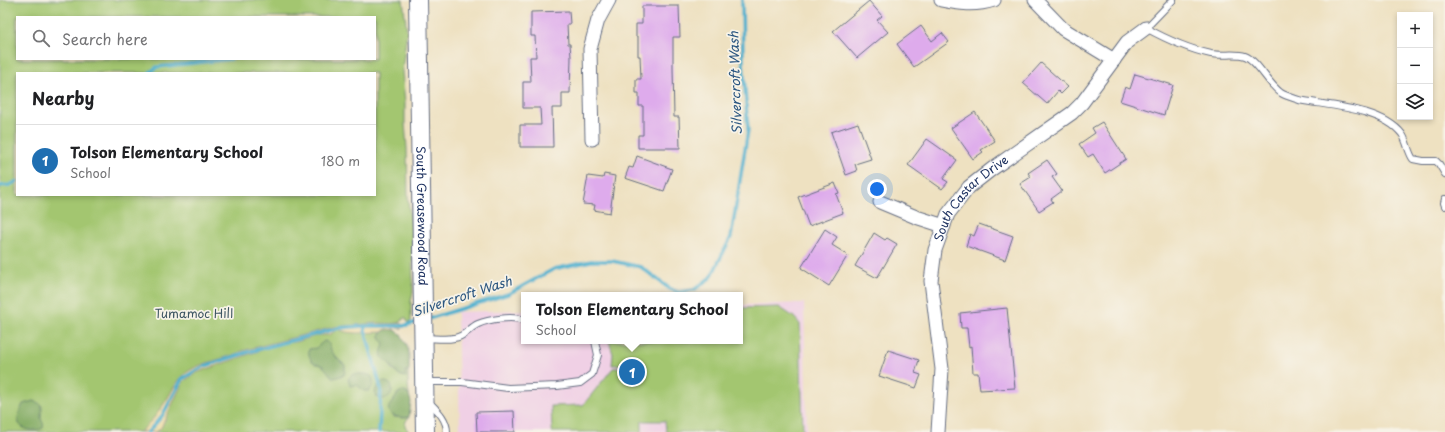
<!DOCTYPE html>
<html lang="en">
<head>
<meta charset="utf-8">
<style>
	:root { --surface:#fff; --page:#f2f2f2; --text:#202124; --muted:#757577; --line:#e0e0e0; --accent:#1f6fb2 }
	body { margin:0; font-family:"Playpen Sans",sans-serif; background:var(--page); color:var(--text) }
	.controls { position:absolute; right:12px; top:12px; display:grid; overflow:hidden; border-radius:0px; box-shadow:0 2px 6px #0003 }
	.controls button { width:36px; height:36px; display:grid; place-items:center; padding:0; border:0; border-bottom:1px solid var(--line); background:var(--surface); color:var(--text); font:20px sans-serif }
	.you { position:absolute; left:877px; top:189px; width:14px; height:14px; margin:-10px; border:3px solid #fff; border-radius:50%; background:#1a73e8; box-shadow:0 0 0 6px #1a73e833 }
	.badge { display:grid; place-items:center; width:26px; height:26px; border-radius:50%; background:var(--accent); color:#fff; font-size:13px; font-weight:700 }
	.pin { position:absolute; translate:-50% -50%; border:2px solid #fff; box-shadow:0 1px 4px #0006 }
	.popup { position:absolute; left:521px; top:292px; width:222px; height:52px; box-sizing:border-box; display:grid; place-content:center; border-radius:0px; background:var(--surface); filter:drop-shadow(0 1px 3px #0005); font-size:13px; white-space:nowrap; color:var(--muted) }
	.popup b { font-size:15px; color:var(--text) }
	.popup::after { content:''; position:absolute; left:50%; top:100%; margin-left:-8px; border:8px solid transparent; border-top-color:var(--surface) }
	.list { margin:0; padding:0; list-style:none }
	h2 { display:flex; justify-content:space-between; align-items:center; height:52px; margin:0; padding:0 16px; font-size:17px }
	h2 small { font-size:13px; font-weight:400; color:var(--muted) }
	.list li { display:grid; grid-template-columns:26px 1fr auto; gap:12px; align-items:center; box-sizing:border-box; height:72px; padding:0 16px; border-top:1px solid var(--line) }
	.list b { display:block; font-size:15px; white-space:nowrap }
	.list p { margin:0; font-size:13px; white-space:nowrap; color:var(--muted) }
	.list em { font-size:13px; font-style:normal; color:var(--muted) }
	.icon { flex:none; width:22px; height:22px; fill:none; stroke:currentColor; stroke-width:2; stroke-linecap:round; stroke-linejoin:round }
	.map { position:relative; flex:none; width:1445px; height:432px; overflow:hidden }
	.search { position:absolute; background:var(--surface); box-shadow:0 2px 6px #0003; left:16px; top:16px; width:360px; height:44px; display:flex; align-items:center; gap:10px; box-sizing:border-box; padding:0 14px; border-radius:0px; color:var(--muted); font-size:15px }
	.panel { position:absolute; background:var(--surface); box-shadow:0 2px 6px #0003; left:16px; top:72px; width:360px; height:124px; border-radius:0px }
	.map>svg:first-child { display:block }
	.built { fill:#f0d0e5 }
	.green { fill:#a3c670; stroke:#5f7a67; fill-rule:evenodd }
	.forest { fill:#82ab62; stroke:#4e6d60 }
	.sand { fill:#eeda9e; stroke:#84847e }
	.lines { fill:none; stroke-linecap:round; stroke-linejoin:round }
	.stream { stroke:#50b0cf; stroke-width:3.5 }
	.building { fill:#deabec }
	.service-casing { stroke:#656d81; stroke-width:8 }
	.minor-casing { stroke:#656d81; stroke-width:15 }
	.secondary-casing { stroke:#656d81; stroke-width:20 }
	.service { stroke:#fff; stroke-width:6 }
	.minor { stroke:#fff; stroke-width:13 }
	.secondary { stroke:#fff; stroke-width:18 }
	.labels { text-anchor:middle; stroke-width:3.5; stroke-linejoin:round; paint-order:stroke }
	.street-label { font-size:12px; fill:#1b2f5e; stroke:#f7f3e8 }
	.park-label { font-size:12px; fill:#3d5562; stroke:#f7f3e8 }
	.water-label { font-size:13px; font-style:italic; fill:#2b5680; stroke:#f7f3e8 }
</style>
</head>
<body>
<div class="map">
<svg width="1445" height="432" viewBox="0 0 1445 432">
	<rect width="100%" height="100%" fill="#f7f3e8"/>
	<filter id="ink" filterUnits="userSpaceOnUse"><feTurbulence type="fractalNoise" baseFrequency=".025" numOctaves="2"/><feDisplacementMap in="SourceGraphic" scale="8" xChannelSelector="R" yChannelSelector="G"/><feConvolveMatrix kernelMatrix="1 2 1 2 8 2 1 2 1" color-interpolation-filters="sRGB"/></filter>
	<filter id="wash" filterUnits="userSpaceOnUse"><feTurbulence type="fractalNoise" baseFrequency=".012" numOctaves="4" result="noise"/><feDisplacementMap in="SourceGraphic" scale="16" xChannelSelector="R" yChannelSelector="G"/><feGaussianBlur stdDeviation="0.9" result="paint"/><feColorMatrix in="noise" values="0 0 0 0 0 0 0 0 0 0 0 0 0 0 0 0 0 1.4 0 .05"/><feComposite in="paint" operator="in"/></filter>
	<g filter="url(#wash)">
		<rect width="100%" height="100%" fill="#eee1c1"/>
		<path class="built" d="M 804,303 L 807,432 L 460,432 L 457,312 L 524,310 L 524,341 L 740,341 L 740,305 Z"/>
		<path class="green" d="M 0,0 L 403,0 L 407,31 L 402,71 L 405,103 L 405,123 L 407,148 L 408,200 L 412,230 L 413,293 L 411,301 L 411,321 L 409,323 L 405,317 L 400,323 L 388,324 L 389,363 L 393,370 L 401,376 L 406,374 L 405,371 L 408,371 C 408,380 408,387 409,395 L 404,391 L 400,392 L 397,394 L 394,417 L 405,418 L 409,417 L 406,421 L 405,426 L 409,432 L 0,432 ZM 17,17 L 375,17 L 375,59 L 17,59 ZM 17,73 L 375,73 L 375,195 L 17,195 Z
			M 779,307 L 794,317 L 800,324 L 803,432 L 666,432 L 665,421 L 642,421 L 642,432 L 552,432 L 551,406 L 583,405 L 613,368 L 625,367 L 624,365 L 612,365 L 613,354 L 609,341 L 740,341 L 740,308 Z"/>
		<path class="forest" d="M 390,329 L 395,330 L 401,334 L 405,342 L 407,345 L 409,353 L 409,370 L 408,371 L 405,371 L 406,377 C 397,376 394,369 389,363 C 387,361 383,360 382,357 C 380,353 383,348 384,344 L 380,338 L 380,334 L 385,330 Z
			M 324,341 L 328,342 L 330,344 C 329,351 339,361 345,365 L 345,372 L 344,375 L 334,378 C 326,373 326,364 316,364 C 310,361 308,355 309,349 L 316,348 Z
			M 353,374 L 366,374 L 371,376 C 375,381 373,387 369,391 L 364,391 L 357,385 L 350,386 L 348,379 Z
			M 382,382 C 384,382 387,382 389,383 C 395,387 391,396 387,398 C 385,399 382,399 380,399 L 375,395 C 375,389 377,385 382,382 Z
			M 403,391 L 409,395 L 411,402 L 409,417 L 401,418 L 391,415 C 386,408 389,406 394,400 C 397,396 397,392 403,391 Z
			M 33,401 C 45,404 42,408 41,417 C 41,421 45,424 43,428 C 37,432 20,431 18,421 C 17,416 21,409 23,404 Z"/>
		<path class="sand" d="M 377,323 L 393,324 L 400,323 L 403,324 L 404,327 L 401,329 L 394,327 L 393,329 L 395,330 L 386,329 L 382,332 L 357,333 L 346,332 L 338,329 L 329,335 L 318,335 L 296,342 L 284,342 L 196,373 L 184,381 L 181,386 L 161,428 L 156,432 L 140,432 C 152,422 159,411 167,399 C 173,389 178,379 187,372 C 203,361 225,360 242,351 L 334,327 Z"/>
		<g class="lines">
			<path class="stream" d="M 149,73 L 157,67 L 231,59
				M 0,186 L 10,185 L 17,181
				M 428,319 L 508,294 L 554,269 L 591,261 L 612,261 L 641,267 L 670,289 L 678,292 L 694,290 L 711,277 L 731,237 L 748,130 L 743,62 L 742,0
				M 364,326 L 381,389 L 379,432
				M 148,432 L 162,416 L 182,379 L 195,371 L 205,366 L 248,352 L 339,328 L 364,326 L 403,326 L 418,322"/>
		</g>
		<g id="blocks">
			<path class="building" d="M 869,1 L 882,16 L 877,20 L 888,32 L 857,58 L 833,31 Z
				M 642,6 L 679,6 L 680,37 L 673,37 L 673,68 L 674,117 L 679,117 L 680,148 L 638,148 L 638,135 L 643,135 L 643,106 L 639,106 L 639,93 L 636,93 L 636,79 L 641,79 L 640,56 L 638,56 L 638,37 L 636,37 L 636,24 L 642,24 Z
				M 569,11 L 570,24 L 567,24 L 568,44 L 570,44 L 571,57 L 570,93 L 562,93 L 562,108 L 552,108 L 553,147 L 520,147 L 520,125 L 541,125 L 540,108 L 523,108 L 523,82 L 531,82 L 530,57 L 536,57 L 535,36 L 531,36 L 531,12 Z
				M 921,26 L 932,41 L 942,33 L 949,42 L 914,67 L 897,44 Z
				M 1041,63 L 1068,87 L 1061,94 L 1058,91 L 1047,104 L 1023,83 Z
				M 1135,74 L 1173,85 L 1164,115 L 1120,101 L 1125,87 L 1130,89 Z
				M 975,112 L 995,141 L 981,150 L 983,152 L 973,159 L 951,128 Z
				M 1102,122 L 1126,159 L 1105,173 L 1093,154 L 1088,157 L 1079,144 L 1095,133 L 1092,128 Z
				M 858,123 L 871,159 L 855,164 L 857,171 L 846,175 L 831,132 Z
				M 927,139 L 957,160 L 943,179 L 948,182 L 942,189 L 908,165 Z
				M 637,156 L 672,169 L 664,191 L 625,178 L 629,167 L 633,168 Z
				M 1047,160 L 1057,174 L 1052,177 L 1062,191 L 1051,199 L 1053,202 L 1039,211 L 1020,184 L 1031,177 L 1028,173 Z
				M 604,174 L 615,176 L 610,213 L 594,210 L 595,205 L 583,204 L 588,176 L 603,178 Z
				M 835,183 L 839,193 L 836,194 L 843,213 L 809,226 L 798,197 Z
				M 979,224 L 1013,236 L 1005,260 L 966,246 L 970,234 L 974,236 Z
				M 825,229 L 837,237 L 832,245 L 848,255 L 829,286 L 801,268 Z
				M 874,233 L 885,240 L 887,238 L 897,244 L 877,278 L 855,266 Z
				M 1007,308 L 1015,388 L 980,390 L 978,373 L 973,373 L 971,346 L 969,347 L 967,328 L 961,328 L 960,313 Z
				M 888,350 L 919,360 L 915,373 L 921,375 L 916,388 L 879,376 Z
				M 514,411 L 515,432 L 477,432 L 476,412 Z"/>
		</g>
	</g>
	<g filter="url(#ink)">
		<use href="#blocks" fill-opacity="0" stroke="#656d81" stroke-width="1"/>
		<g class="lines">
			<defs>
				<path id="service" d="M 1173,0 L 1146,28 C 1166,39 1188,49 1211,54 C 1222,56 1237,53 1245,56 C 1258,61 1268,84 1281,93 C 1286,96 1293,98 1299,100 C 1329,106 1382,108 1402,134 C 1407,141 1408,152 1413,159 L 1423,161 L 1436,161 L 1439,164 L 1445,174
					M 1445,199 L 1444,203 L 1445,206
					M 425,338 C 434,338 445,340 454,338 C 465,337 469,328 478,324 C 489,319 512,316 524,320
					M 426,382 L 462,382 L 508,388 L 557,386 L 580,383 L 592,374 L 598,355 L 595,341
					M 429,402 C 437,410 447,419 447,432"/>
				<g id="minor">
					<path d="M 941,0 C 959,4 976,6 994,0"/>
					<path d="M 1035,0 L 1063,29 L 1114,60"/>
					<path d="M 592,139 L 590,49 L 598,20 L 609,0"/>
					<path d="M 880,202 L 916,217 L 944,226"/>
					<path id="s1" d="M 938,432 L 942,369 L 931,281 L 935,250 L 948,214 L 969,187 L 992,169 L 1072,113 L 1082,103 L 1127,42 L 1146,28"/>
				</g>
				<g id="secondary">
					<path id="s2" d="M 418,0 L 425,432"/>
				</g>
			</defs>
			<use href="#service" class="service-casing"/>
			<use href="#minor" class="minor-casing"/>
			<use href="#secondary" class="secondary-casing"/>
			<use href="#service" class="service"/>
			<use href="#minor" class="minor"/>
			<use href="#secondary" class="secondary"/>
		</g>
	</g>
	<g class="labels">
		<g class="street-label">
			<text dy="4" stroke="none"><textPath href="#s1" startOffset="248">South Castar Drive</textPath></text>
			<text dy="4" stroke="none"><textPath href="#s2" startOffset="216">South Greasewood Road</textPath></text>
		</g>
		<g class="park-label">
			<text x="194" y="318">Tumamoc Hill</text>
		</g>
		<g class="water-label">
			<text transform="translate(735 83) rotate(-92)" y="5">Silvercroft Wash</text>
			<text transform="translate(462 296) rotate(-18)" y="5">Silvercroft Wash</text>
		</g>
	</g>
</svg>
<div class="controls">
<button>+</button>
<button>−</button>
<button><svg class="icon" aria-label="layers" viewBox="0 0 24 24"><path d="M12 4l9 5-9 5-9-5zM3 14l9 5 9-5"/></svg></button>
</div>
<div class="you"></div>
<div class="pin badge" style="left:632px;top:372px">1</div>
<div class="popup"><b>Tolson Elementary School</b>School</div>
<div class="search"><svg class="icon" aria-label="search" viewBox="0 0 24 24"><circle cx="10" cy="10" r="6"/><path d="M15 15l6 6"/></svg>Search here</div>
<section class="panel">
<h2>Nearby<small></small></h2>
<ul class="list">
<li><span class="badge">1</span><div><b>Tolson Elementary School</b><p>School</p></div><em>180 m</em></li>
</ul>
</section>
</div>
</body>
</html>
